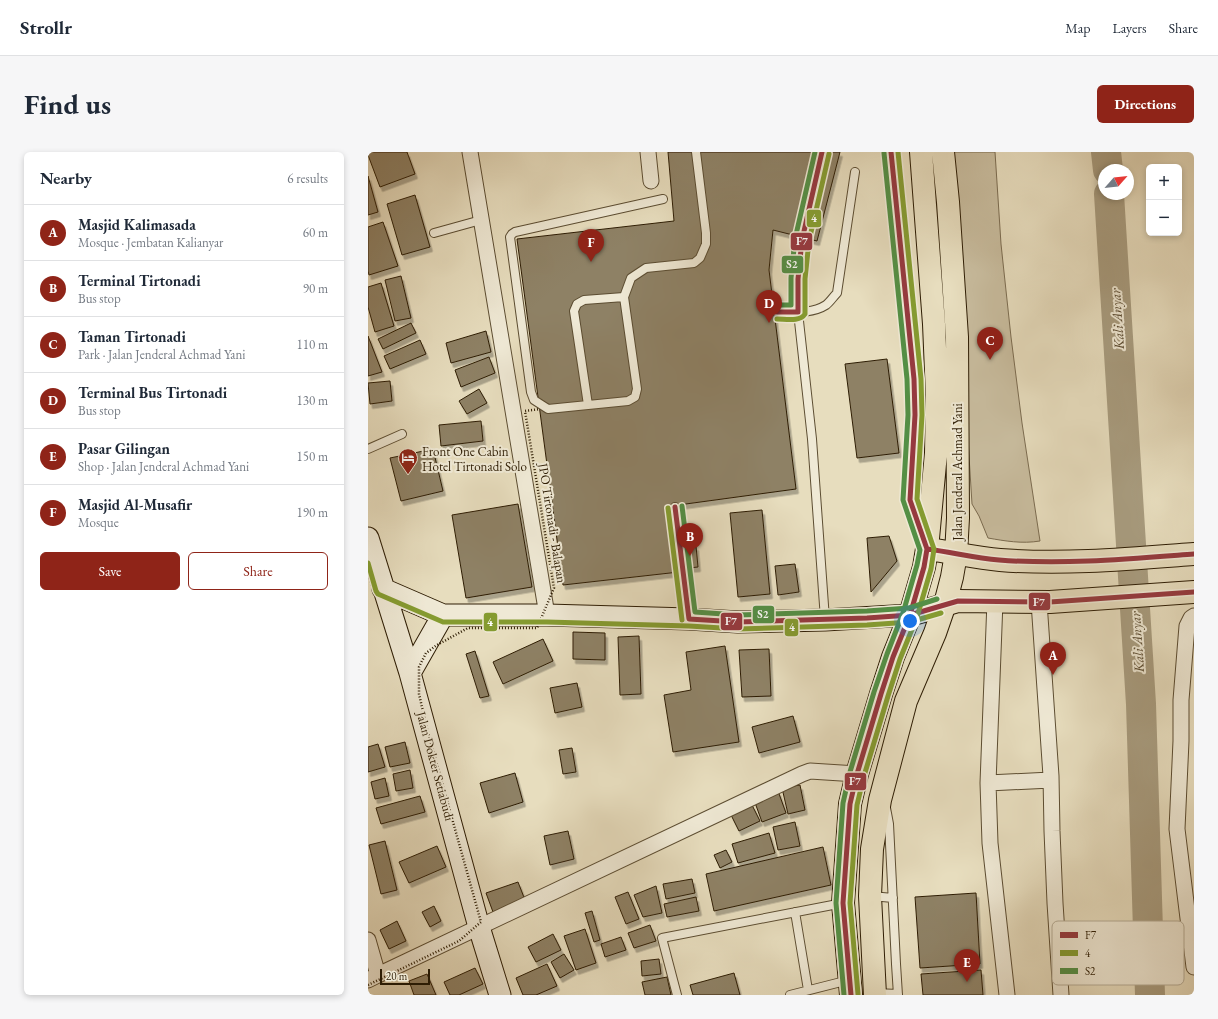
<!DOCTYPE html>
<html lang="en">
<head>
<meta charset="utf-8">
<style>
	:root { --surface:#fff; --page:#f6f6f7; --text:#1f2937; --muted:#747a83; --line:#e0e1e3; --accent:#8f2418 }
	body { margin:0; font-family:"EB Garamond",serif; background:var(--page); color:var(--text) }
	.controls { position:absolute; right:12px; top:12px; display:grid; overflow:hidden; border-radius:6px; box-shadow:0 2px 6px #0003 }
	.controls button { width:36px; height:36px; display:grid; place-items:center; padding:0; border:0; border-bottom:1px solid var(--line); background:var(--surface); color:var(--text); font:20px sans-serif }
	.compass { position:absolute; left:730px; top:12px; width:36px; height:36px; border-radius:50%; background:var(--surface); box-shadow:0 2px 6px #0003; rotate:63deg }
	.scale { position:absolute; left:12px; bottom:10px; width:50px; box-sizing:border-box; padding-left:4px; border:2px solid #2e1d04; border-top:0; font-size:11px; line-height:14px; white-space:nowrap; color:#2e1d04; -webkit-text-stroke:3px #efe9d5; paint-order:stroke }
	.you { position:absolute; left:542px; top:469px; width:14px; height:14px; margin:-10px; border:3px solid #fff; border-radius:50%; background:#1a73e8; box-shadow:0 0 0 6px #1a73e833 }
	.badge { display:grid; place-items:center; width:26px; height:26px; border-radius:50%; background:var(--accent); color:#fff; font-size:13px; font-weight:700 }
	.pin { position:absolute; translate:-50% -33px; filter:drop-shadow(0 1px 2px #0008) }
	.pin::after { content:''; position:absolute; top:21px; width:14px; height:12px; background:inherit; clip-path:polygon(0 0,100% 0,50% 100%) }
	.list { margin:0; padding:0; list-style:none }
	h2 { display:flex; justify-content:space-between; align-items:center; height:52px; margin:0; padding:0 16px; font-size:17px }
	h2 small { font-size:13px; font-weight:400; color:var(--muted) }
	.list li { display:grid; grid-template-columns:26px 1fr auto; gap:12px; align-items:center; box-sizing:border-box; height:56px; padding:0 16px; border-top:1px solid var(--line) }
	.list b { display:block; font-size:15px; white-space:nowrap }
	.list p { margin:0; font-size:13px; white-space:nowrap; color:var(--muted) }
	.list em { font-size:13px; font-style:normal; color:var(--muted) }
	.actions { display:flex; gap:8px; padding:12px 16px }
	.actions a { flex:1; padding:9px 0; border:1px solid var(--accent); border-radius:6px; text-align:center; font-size:14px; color:var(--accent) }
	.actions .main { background:var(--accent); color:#fff }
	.map { position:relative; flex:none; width:826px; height:843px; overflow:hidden; border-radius:6px }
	header { display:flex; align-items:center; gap:24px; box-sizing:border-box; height:56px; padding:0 20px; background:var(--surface); border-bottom:1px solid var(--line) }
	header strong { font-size:19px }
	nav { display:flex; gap:22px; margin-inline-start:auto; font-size:14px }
	.intro { display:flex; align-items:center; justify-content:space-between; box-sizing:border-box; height:96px; padding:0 24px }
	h1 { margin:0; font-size:28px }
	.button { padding:10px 18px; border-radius:6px; background:var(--accent); color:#fff; font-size:14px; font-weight:700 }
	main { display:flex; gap:24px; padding:0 24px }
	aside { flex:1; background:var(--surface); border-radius:6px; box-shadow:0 2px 6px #0003 }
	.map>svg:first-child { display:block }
	.green { fill:#c8bc9e; stroke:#7b6c51 }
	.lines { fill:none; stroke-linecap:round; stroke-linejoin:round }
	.river { stroke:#a89c7f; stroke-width:30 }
	.building { fill:#8e8165; stroke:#2e1d04; filter:url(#shadow) }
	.lane-casing { stroke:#5c4d32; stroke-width:10 }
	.street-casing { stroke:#5c4d32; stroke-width:17 }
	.secondary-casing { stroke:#2e1d04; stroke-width:23 }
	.primary-casing { stroke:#2e1d04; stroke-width:24 }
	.highway-casing { stroke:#2e1d04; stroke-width:24 }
	.lane { stroke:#efe9d5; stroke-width:8 }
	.street { stroke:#efe9d5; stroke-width:15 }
	.secondary { stroke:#efe9d5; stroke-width:21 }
	.primary { stroke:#e7ddbe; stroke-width:22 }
	.highway { stroke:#e7ddbe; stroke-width:22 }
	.path-bridge { stroke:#2e1d04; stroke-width:2.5; stroke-dasharray:1 2; stroke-linecap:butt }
	.bus-1-casing { stroke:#efe9d5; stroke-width:8 }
	.bus-2-casing { stroke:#efe9d5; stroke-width:8 }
	.bus-3-casing { stroke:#efe9d5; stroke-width:8 }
	.bus-1 { stroke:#96393f; stroke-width:5 }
	.bus-2 { stroke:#859b30; stroke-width:5 }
	.bus-3 { stroke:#548f45; stroke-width:5 }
	.labels { text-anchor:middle; stroke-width:4; stroke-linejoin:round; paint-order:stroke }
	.poi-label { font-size:13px; fill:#2e1d04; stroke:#efe9d5; text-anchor:start }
	.street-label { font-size:13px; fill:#2e1d04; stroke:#efe9d5 }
	.water-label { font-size:14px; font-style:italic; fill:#59492f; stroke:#efe9d5 }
	.key { fill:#efe9d5; stroke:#b5ac96; stroke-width:1 }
	.key-label { font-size:11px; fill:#2e1d04 }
	.line-badge { stroke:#efe9d5; stroke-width:1.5 }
	.badge-label { font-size:11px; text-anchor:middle; font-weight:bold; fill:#fff }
</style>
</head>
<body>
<header>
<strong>Strollr</strong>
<nav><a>Map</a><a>Layers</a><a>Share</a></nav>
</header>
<div class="intro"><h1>Find us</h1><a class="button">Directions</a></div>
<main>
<aside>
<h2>Nearby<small>6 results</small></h2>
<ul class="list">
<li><span class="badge">A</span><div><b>Masjid Kalimasada</b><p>Mosque · Jembatan Kalianyar</p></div><em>60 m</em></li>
<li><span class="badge">B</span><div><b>Terminal Tirtonadi</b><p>Bus stop</p></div><em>90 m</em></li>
<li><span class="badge">C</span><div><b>Taman Tirtonadi</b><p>Park · Jalan Jenderal Achmad Yani</p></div><em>110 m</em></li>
<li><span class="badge">D</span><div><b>Terminal Bus Tirtonadi</b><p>Bus stop</p></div><em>130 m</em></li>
<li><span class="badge">E</span><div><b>Pasar Gilingan</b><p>Shop · Jalan Jenderal Achmad Yani</p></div><em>150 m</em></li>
<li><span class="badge">F</span><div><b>Masjid Al-Musafir</b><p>Mosque</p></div><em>190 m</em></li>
</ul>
<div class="actions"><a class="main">Save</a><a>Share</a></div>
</aside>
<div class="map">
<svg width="826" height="843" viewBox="0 0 826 843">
	<defs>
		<filter id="shadow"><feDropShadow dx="2.5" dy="4.5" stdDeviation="0" flood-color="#0004"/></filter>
	</defs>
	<rect width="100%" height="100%" fill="#e7ddbe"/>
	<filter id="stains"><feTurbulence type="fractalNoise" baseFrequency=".005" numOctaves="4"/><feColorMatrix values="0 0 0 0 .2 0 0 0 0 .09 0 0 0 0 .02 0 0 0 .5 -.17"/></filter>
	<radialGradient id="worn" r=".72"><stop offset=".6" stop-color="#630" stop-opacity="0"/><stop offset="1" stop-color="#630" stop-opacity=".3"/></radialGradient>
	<path class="green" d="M 582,0 L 627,0 L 633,92 L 643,185 L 654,271 L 672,389 C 654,392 637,389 620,386 L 611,364 L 604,352 Z"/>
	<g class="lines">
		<path class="river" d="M 738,0 L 740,18
			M 741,42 L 773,552 L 782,843"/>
	</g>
	<path class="building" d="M 0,0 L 39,0 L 47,22 L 12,35 L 0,3 Z
		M 300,0 L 472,0 L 449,89 L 405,78 L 401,118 L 428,337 L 303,354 L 311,420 L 195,433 L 149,87 L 306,69 Z
		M 0,24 L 10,60 L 0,63 Z
		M 47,43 L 62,95 L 34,103 L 19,52 Z
		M 15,70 L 30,114 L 1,123 L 0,119 L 0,75 Z
		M 33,124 L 43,166 L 27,169 L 17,128 Z
		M 13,131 L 26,174 L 7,180 L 0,155 L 0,135 Z
		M 43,171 L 48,181 L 15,197 L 10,187 Z
		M 118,179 L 123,200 L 83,211 L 78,191 Z
		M 0,184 L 14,220 L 0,224 Z
		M 52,188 L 58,202 L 22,217 L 16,204 Z
		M 121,205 L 127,221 L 93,235 L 87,218 Z
		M 519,207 L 531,301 L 489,306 L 477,212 Z
		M 22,229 L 24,249 L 2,252 L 0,231 Z
		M 111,237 L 119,251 L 99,262 L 91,249 Z
		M 113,269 L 115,289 L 73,294 L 71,273 Z
		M 65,297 L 75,339 L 33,349 L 22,306 Z
		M 150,352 L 164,435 L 98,446 L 84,363 Z
		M 394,358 L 402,442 L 370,445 L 362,361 Z
		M 521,384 L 529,409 L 503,440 L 499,386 Z
		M 328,394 L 330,415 L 321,416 L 319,395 Z
		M 427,412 L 431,440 L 410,443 L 407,414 Z
		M 205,480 L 237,481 L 237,508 L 205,507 Z
		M 271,484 L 273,542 L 252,543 L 250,485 Z
		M 175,487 L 185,509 L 135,532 L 125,510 Z
		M 357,494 L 371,590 L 305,600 L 296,543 L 323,538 L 318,500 Z
		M 401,497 L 403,544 L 374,545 L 371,498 Z
		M 107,499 L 121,544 L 112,546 L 98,502 Z
		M 209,531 L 214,555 L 187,561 L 182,536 Z
		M 425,564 L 432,590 L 391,601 L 384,575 Z
		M 37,590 L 42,611 L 22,615 L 17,595 Z
		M 10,592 L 17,615 L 0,620 L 0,595 Z
		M 204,596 L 208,620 L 195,622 L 191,598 Z
		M 42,618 L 45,636 L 28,639 L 25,622 Z
		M 147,621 L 155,650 L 121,661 L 112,631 Z
		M 17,626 L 21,644 L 7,647 L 3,630 Z
		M 432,633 L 437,658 L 420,662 L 414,636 Z
		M 410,639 L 418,661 L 394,670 L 386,648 Z
		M 52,644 L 57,660 L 13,672 L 8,656 Z
		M 384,653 L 392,669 L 371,679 L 363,663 Z
		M 427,670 L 432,694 L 410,698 L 405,675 Z
		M 200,679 L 206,707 L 182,713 L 176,684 Z
		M 401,681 L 407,701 L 370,711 L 364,692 Z
		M 17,689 L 29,738 L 13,742 L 1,693 Z
		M 69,694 L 78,715 L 41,731 L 31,710 Z
		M 455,695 L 463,733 L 346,759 L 338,722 Z
		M 358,698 L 364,710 L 352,716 L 346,703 Z
		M 324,727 L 327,741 L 298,747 L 295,732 Z
		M 150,730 L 157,748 L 125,760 L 118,741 Z
		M 288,734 L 294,761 L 275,765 L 266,743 Z
		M 260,740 L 271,767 L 258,772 L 247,745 Z
		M 608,741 L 612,812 L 552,816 L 547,745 Z
		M 328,745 L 331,759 L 299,765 L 296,752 Z
		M 66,754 L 73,769 L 62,775 L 54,760 Z
		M 224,759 L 232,788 L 226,790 L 217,761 Z
		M 29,769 L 38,789 L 21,797 L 12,778 Z
		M 282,773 L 288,789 L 266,796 L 260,781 Z
		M 217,777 L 228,811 L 208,818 L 196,784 Z
		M 185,782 L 193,798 L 168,810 L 160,795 Z
		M 253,785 L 258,798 L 237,805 L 233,792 Z
		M 196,802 L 206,818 L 192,826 L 183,810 Z
		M 291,807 L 293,822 L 274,824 L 273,809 Z
		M 179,812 L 189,834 L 168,843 L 155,843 L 148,826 Z
		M 107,816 L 115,832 L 91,843 L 82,843 L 76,830 Z
		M 613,818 L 615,843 L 555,843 L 553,822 Z
		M 366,821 L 372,843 L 325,843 L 322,833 Z
		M 59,822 L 68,843 L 46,843 L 41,829 Z
		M 299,825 L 303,843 L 277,843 L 274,830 Z"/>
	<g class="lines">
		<defs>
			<path id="lane" d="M 523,0 L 546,227 L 547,263 L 542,348 L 554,381
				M 66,81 L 113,68
				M 434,88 L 430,127 L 430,160 L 444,287 L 457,467
				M 256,145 L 269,237 L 267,245 L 260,249 L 220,253 L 206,159 L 209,152 L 216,148 Z
				M 256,145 L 263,126 L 278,116 L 326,111 L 332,106 L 338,92 L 338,81 L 328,0
				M 409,160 C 425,160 444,162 458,153 C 462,150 465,145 469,141 L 487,20
				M 220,253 L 180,257 L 166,248 L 163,240 L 142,85 L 144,82 L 147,80 L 295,47
				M 0,297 L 34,282
				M 307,355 L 321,467
				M 518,656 L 521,672 L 528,812 L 530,843
				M 503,744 L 525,746
				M 427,760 L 440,838
				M 507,841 L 530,842
				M 309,843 L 294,786 L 475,751
				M 422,843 L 481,828"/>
			<path id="street" d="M 102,0 L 179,463
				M 280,0 L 283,29
				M 627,449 L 620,631 L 622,691 L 639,843
				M 671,450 L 683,624 L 684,679 L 687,751 L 693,843
				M 826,464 L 823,466 L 819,474 L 813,548 L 813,589 L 809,677 L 826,815
				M 620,631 L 683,628
				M 0,788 L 10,823 L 0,828
				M 10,823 L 434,622 L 442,619 L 489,622"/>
			<path id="secondary" d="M 0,386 L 42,521 L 111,775 L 132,843
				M 15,437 L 75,463 L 179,463 L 321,467 L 370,470 L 457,468 L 542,463
				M 42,521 L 75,463"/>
			<path id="primary" d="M 483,843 L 475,751 L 482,652 L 489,622 L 513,542 L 525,505 L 542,463 L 556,415 L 559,397 L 568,301 L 569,243 L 566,172 L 553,0
				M 507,843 L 502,744 L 504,697 L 512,648 L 538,549 L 567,481 L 577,452 L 584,425 L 588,402 L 590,366 L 589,185 L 580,50 L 575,0"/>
			<path id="highway" d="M 559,397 C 584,400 607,406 632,408 C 696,413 761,407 826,402
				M 542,463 L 590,449 L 682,450 L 826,440"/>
		</defs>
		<use href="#lane" class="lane-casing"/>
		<use href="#street" class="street-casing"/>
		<use href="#secondary" class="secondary-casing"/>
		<use href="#primary" class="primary-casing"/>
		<use href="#highway" class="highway-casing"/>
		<use href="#lane" class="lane"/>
		<use href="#street" class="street"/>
		<use href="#secondary" class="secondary"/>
		<use href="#primary" class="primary"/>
		<use href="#highway" class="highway"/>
		<path class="path-bridge" d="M 0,833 L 91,789 L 113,770 L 59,577 L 51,542 L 51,515 L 58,501 L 69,493 L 100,476 L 169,476 L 186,436 L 157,259 L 172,257"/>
		<defs>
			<path id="bus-1" d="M 409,160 L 430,160 L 430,127 L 434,88 L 454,0
				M 307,355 L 321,467 L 370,470 L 499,466 L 542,463 L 590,449 L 682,450 L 826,440
				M 559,397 C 583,400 607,406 631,408 C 696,413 761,407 826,402
				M 483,843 L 475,751 L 482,652 L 489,622 L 513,542 L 525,505 L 542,463 L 556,415 L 559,397 L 542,348 L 547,263 L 546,227 L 523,0"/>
			<path id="bus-2" d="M 409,167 C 418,167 432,170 437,162 L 437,127 L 441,89 L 461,2
				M 300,356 L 314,468
				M 0,411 L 8,439 L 10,442 L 75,470 L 179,470 L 321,474 L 370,477 L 499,473 L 542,470 L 573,461
				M 490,842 L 482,751 L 489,653 L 496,624 L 520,544 L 532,507 L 549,465 L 563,417 L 566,397 L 549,347 L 554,263 L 553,227 L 530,0"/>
			<path id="bus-3" d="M 409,153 L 423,153 L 423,126 L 427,87 L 447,0
				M 314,354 L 327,460 L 370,463 L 499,459 L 541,456 L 569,447
				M 476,843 L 468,751 L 475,651 L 482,620 L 506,540 L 519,502 L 535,461 L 549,413 L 552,398 L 535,348 L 540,263 L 539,227 L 516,1"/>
		</defs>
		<use href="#bus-1" class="bus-1-casing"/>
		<use href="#bus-2" class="bus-2-casing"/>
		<use href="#bus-3" class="bus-3-casing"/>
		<use href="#bus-1" class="bus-1"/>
		<use href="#bus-2" class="bus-2"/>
		<use href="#bus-3" class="bus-3"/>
	</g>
	<defs>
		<symbol id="hotel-pin" viewBox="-11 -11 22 30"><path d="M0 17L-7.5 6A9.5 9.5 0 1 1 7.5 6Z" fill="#8f2418" stroke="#efe9d5"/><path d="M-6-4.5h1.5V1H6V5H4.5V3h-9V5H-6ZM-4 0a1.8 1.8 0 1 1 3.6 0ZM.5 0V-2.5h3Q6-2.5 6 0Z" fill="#fff"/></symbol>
	</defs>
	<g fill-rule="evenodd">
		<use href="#hotel-pin" x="29" y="295" width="22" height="30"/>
	</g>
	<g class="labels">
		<g class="poi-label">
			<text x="54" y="304">Front One Cabin<tspan x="54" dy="15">Hotel Tirtonadi Solo</tspan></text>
		</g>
		<g class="street-label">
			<text transform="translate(589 320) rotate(-90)" y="5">Jalan Jenderal Achmad Yani</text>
			<text transform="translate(185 371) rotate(81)" y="5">JPO Tirtonadi - Balapan</text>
			<text transform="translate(68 614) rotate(75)" y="5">Jalan Dokter Setiabudi</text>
		</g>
		<g class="water-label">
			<text transform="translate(749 167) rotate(-94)" y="5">Kali Anyar</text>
			<text transform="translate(769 490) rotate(-94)" y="5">Kali Anyar</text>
		</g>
	</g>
	<rect x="684" y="769" width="132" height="64" rx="6" class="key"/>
	<rect x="692" y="780" width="18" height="6" fill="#96393f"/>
	<rect x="692" y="798" width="18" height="6" fill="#859b30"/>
	<rect x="692" y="816" width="18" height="6" fill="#548f45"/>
	<g class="key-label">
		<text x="717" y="787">F7</text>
		<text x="717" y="805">4</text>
		<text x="717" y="823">S2</text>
	</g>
	<g class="line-badge">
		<rect x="438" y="57" width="16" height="19" rx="4" fill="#859b30"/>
		<rect x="422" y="80" width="23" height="19" rx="4" fill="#96393f"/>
		<rect x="413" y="103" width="23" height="19" rx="4" fill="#548f45"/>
		<rect x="660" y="440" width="23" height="19" rx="4" fill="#96393f"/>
		<rect x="384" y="453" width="23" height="19" rx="4" fill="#548f45"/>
		<rect x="352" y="460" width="23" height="19" rx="4" fill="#96393f"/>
		<rect x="115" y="460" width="15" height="20" rx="4" fill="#859b30"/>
		<rect x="416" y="466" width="15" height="19" rx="4" fill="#859b30"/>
		<rect x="476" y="620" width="23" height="19" rx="4" fill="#96393f"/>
	</g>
	<g class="badge-label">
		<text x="446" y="70">4</text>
		<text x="434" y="93">F7</text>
		<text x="424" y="116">S2</text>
		<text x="671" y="454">F7</text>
		<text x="395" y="466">S2</text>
		<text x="363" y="473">F7</text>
		<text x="122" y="474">4</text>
		<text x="424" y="479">4</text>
		<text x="487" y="633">F7</text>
	</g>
	<rect width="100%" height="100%" filter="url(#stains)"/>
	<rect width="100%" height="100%" fill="url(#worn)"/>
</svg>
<div class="controls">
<button>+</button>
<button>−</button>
</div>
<svg class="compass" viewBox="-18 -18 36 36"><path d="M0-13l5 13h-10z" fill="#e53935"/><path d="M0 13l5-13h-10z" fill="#747a83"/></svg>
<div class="scale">20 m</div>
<div class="you"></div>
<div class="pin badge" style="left:685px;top:523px">A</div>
<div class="pin badge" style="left:322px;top:404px">B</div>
<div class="pin badge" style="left:622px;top:208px">C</div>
<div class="pin badge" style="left:401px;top:171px">D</div>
<div class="pin badge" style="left:599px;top:830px">E</div>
<div class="pin badge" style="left:223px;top:110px">F</div>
</div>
</main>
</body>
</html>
